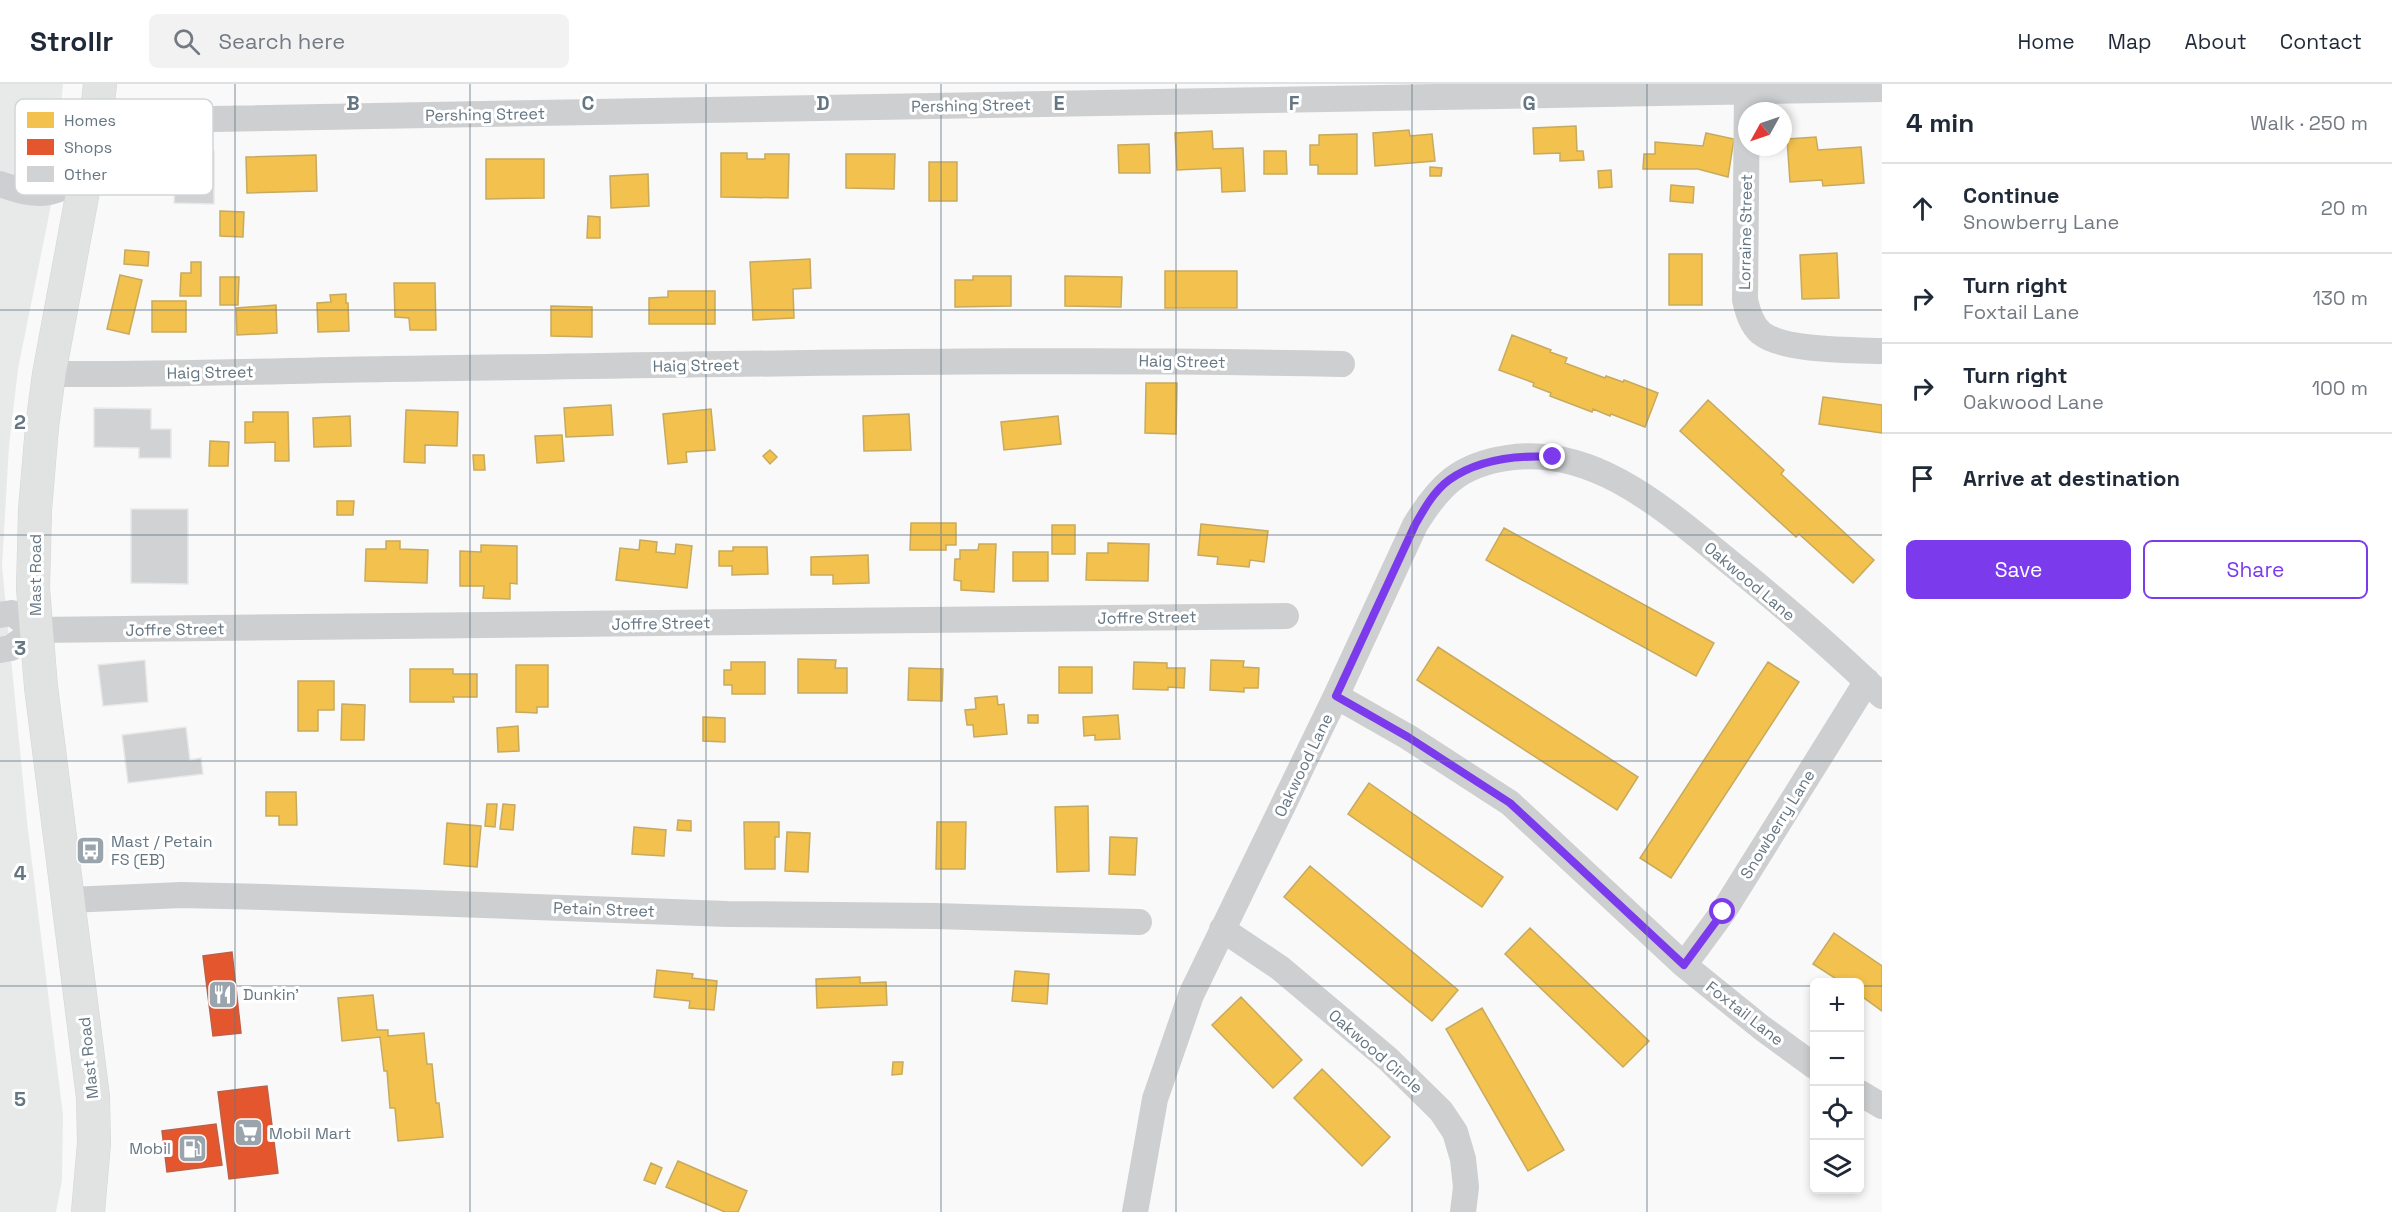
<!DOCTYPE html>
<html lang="en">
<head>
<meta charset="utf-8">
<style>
	:root { --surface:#fff; --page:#f2f2f3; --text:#1f2937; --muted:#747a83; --line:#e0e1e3; --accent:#7c3aed }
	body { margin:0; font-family:"Space Grotesk",sans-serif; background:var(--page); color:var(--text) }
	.controls { position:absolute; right:18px; bottom:18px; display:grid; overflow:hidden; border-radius:9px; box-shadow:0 3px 9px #0003 }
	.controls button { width:54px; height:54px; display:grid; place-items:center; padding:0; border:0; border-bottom:2px solid var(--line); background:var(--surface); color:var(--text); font:30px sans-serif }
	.compass { position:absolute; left:1738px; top:18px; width:54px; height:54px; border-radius:50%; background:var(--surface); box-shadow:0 3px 9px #0003; rotate:230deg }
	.stop { position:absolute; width:18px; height:18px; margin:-14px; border:4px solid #7c3aed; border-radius:50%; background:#fff }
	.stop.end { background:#7c3aed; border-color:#fff; box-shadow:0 2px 6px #0008 }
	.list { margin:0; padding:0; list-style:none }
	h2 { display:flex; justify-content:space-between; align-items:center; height:78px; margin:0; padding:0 24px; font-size:26px }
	h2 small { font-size:20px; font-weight:400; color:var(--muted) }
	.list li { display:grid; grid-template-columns:39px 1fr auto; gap:18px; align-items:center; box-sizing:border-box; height:90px; padding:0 24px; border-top:2px solid var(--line) }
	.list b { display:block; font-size:22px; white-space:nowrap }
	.list p { margin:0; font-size:20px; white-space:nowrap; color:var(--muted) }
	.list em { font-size:20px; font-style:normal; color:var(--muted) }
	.actions { display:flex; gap:12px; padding:18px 24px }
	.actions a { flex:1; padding:14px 0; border:2px solid var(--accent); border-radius:9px; text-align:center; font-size:21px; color:var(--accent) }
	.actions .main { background:var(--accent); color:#fff }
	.icon { flex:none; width:33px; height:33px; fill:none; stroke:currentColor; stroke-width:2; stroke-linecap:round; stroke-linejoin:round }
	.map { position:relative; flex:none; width:1882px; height:1128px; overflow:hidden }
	header { display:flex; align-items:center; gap:36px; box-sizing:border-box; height:84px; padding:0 30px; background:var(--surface); border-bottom:2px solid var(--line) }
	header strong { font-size:28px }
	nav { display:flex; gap:33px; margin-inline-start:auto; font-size:21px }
	.search { width:420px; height:54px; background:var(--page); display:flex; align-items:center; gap:15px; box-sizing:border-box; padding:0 21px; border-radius:9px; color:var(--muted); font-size:22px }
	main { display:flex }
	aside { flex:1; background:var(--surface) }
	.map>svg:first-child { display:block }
	.built { fill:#e8e9e9 }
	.homes { fill:#f2c14e; stroke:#c8aa5e; stroke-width:1.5 }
	.shops { fill:#e4572e; stroke:#be6048; stroke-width:1.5 }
	.building { fill:#d0d2d3; stroke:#e8e8e8; stroke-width:1.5 }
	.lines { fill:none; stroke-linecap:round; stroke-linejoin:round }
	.major-casing { stroke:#d5d6d7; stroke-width:34 }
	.minor { stroke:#cecfd0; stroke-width:26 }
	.major { stroke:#e1e2e2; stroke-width:33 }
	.route { stroke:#7c3aed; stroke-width:8 }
	.grid { fill:none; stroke:#657683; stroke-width:1.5; stroke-opacity:0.55 }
	.labels { text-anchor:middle; stroke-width:6; stroke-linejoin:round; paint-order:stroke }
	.street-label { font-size:16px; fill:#657683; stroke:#fff }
	.poi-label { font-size:16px; fill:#657683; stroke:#fff; text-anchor:start }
	.key { fill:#fff; stroke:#d1d6da; stroke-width:1.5 }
	.key-label { font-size:16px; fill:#657683 }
	.grid-label { font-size:20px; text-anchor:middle; font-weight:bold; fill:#657683; stroke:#fff; stroke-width:6; stroke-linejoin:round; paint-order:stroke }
</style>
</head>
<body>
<header>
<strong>Strollr</strong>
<div class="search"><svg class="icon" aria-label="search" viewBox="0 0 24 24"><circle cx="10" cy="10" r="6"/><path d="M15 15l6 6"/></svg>Search here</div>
<nav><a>Home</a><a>Map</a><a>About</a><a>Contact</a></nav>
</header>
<main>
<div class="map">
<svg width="1882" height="1128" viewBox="0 0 1882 1128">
	<rect width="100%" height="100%" fill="#f9f9f9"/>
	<path class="built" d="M 0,0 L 63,0 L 52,116 L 18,285 L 9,362 L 2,482 L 27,738 L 63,1031 L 62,1096 L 56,1128 L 0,1128 Z"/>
	<path class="homes" d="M 1576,42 L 1577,67 L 1583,67 L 1584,76 L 1560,77 L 1560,69 L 1534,70 L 1533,44 Z
		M 1409,46 L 1410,52 L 1432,50 L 1435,77 L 1375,82 L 1373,49 Z
		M 1212,47 L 1213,65 L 1243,64 L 1245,107 L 1222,108 L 1221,84 L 1177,86 L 1175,49 Z
		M 1706,49 L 1734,55 L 1728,93 L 1698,85 L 1643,85 L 1644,70 L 1655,70 L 1655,58 L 1703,62 Z
		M 1357,50 L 1357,90 L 1318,90 L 1318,81 L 1310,81 L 1310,61 L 1319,61 L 1319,51 Z
		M 1816,53 L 1818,66 L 1861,63 L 1864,99 L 1823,102 L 1822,96 L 1790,98 L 1787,55 Z
		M 1149,60 L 1150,89 L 1119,89 L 1118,61 Z
		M 1264,67 L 1286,67 L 1287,90 L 1264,90 Z
		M 721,69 L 747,69 L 747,75 L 765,75 L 765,70 L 789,70 L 788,114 L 721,113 Z
		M 846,70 L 895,70 L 894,105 L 846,104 Z
		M 316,71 L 317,107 L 247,109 L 246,73 Z
		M 486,75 L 544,75 L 544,114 L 486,115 Z
		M 929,78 L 957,78 L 957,117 L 929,117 Z
		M 1430,83 L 1442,84 L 1441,92 L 1430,92 Z
		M 1611,86 L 1612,103 L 1599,104 L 1598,87 Z
		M 648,90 L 649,122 L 611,124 L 610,92 Z
		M 1671,101 L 1694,103 L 1693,119 L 1670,117 Z
		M 220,127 L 244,128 L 243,153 L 220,152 Z
		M 588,132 L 600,133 L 600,154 L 587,154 Z
		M 125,166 L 149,168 L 148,182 L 124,180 Z
		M 1837,169 L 1839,214 L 1802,215 L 1800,171 Z
		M 1669,170 L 1702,170 L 1702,221 L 1669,221 Z
		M 810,175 L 811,204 L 793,205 L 794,234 L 753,236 L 750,178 Z
		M 191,178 L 201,178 L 201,212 L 180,212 L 181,189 L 191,189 Z
		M 1165,187 L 1237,187 L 1237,224 L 1165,224 Z
		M 120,191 L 142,196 L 129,250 L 107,245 Z
		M 973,192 L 1011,192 L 1011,222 L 955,223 L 955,196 L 973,196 Z
		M 1065,192 L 1122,193 L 1121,223 L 1065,222 Z
		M 220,193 L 239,193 L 238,221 L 220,221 Z
		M 394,199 L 435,199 L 436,246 L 410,246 L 409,234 L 395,233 Z
		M 668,207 L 715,207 L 715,240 L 649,240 L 649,214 L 668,213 Z
		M 346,210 L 346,219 L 348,219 L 349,247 L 318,248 L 317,219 L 331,218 L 330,211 Z
		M 152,217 L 186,217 L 186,248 L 152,248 Z
		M 276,221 L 277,249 L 237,251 L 236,224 Z
		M 551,222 L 592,223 L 592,253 L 551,252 Z
		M 1512,251 L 1551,266 L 1550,268 L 1567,274 L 1565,279 L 1605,294 L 1606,292 L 1623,298 L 1624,296 L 1658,309 L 1645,343 L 1611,330 L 1610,332 L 1593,325 L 1592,328 L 1550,312 L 1551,309 L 1533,302 L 1534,299 L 1499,286 Z
		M 1146,299 L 1177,299 L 1176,350 L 1145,349 Z
		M 1823,313 L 1882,321 L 1882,349 L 1819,340 Z
		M 1708,316 L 1784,386 L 1781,390 L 1874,476 L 1853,499 L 1799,450 L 1796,453 L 1680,347 Z
		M 611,321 L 613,351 L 566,353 L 564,324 Z
		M 711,325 L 715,366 L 686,368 L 687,378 L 668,380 L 663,330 Z
		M 406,326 L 458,328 L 457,362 L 425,361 L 425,379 L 404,378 Z
		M 253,328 L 288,328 L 289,377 L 275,377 L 275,358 L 245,359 L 245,338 L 253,338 Z
		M 909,330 L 911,366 L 864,367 L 863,332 Z
		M 350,332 L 351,362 L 314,363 L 313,334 Z
		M 1058,332 L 1061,360 L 1004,366 L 1001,338 Z
		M 562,351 L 564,377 L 537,379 L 535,352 Z
		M 210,357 L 229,358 L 228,382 L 209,382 Z
		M 770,366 L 777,373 L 770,380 L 763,372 Z
		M 473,371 L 484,371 L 485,386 L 474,386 Z
		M 337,417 L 354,417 L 353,431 L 337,431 Z
		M 911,439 L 956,439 L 956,461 L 946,461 L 946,466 L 910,466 Z
		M 1201,440 L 1268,447 L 1264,478 L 1250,476 L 1249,483 L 1217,480 L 1218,473 L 1198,471 Z
		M 1052,441 L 1075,441 L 1075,470 L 1052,470 Z
		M 1504,444 L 1714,559 L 1696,592 L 1486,476 Z
		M 640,456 L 657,458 L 656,468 L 675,470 L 676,460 L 692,462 L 687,504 L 616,496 L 620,464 L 639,466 Z
		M 386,457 L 400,457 L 400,465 L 428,466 L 427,499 L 365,497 L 366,465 L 386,465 Z
		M 1108,459 L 1149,460 L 1148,497 L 1086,496 L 1087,469 L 1108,469 Z
		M 979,460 L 996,460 L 994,508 L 961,506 L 961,497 L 954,496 L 955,475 L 960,475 L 960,466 L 978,466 Z
		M 481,461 L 517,462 L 517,500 L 510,499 L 510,515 L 483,514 L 484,502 L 460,502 L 460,467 L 481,468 Z
		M 733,463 L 767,463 L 768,490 L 732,491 L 732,482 L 719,482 L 719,467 L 733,467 Z
		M 1013,468 L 1048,468 L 1048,497 L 1013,497 Z
		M 868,471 L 869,499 L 833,500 L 833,491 L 811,491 L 811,473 Z
		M 1438,563 L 1638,693 L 1617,726 L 1417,596 Z
		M 798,575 L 836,576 L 835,584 L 847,584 L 847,609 L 798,609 Z
		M 1211,576 L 1244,577 L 1243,583 L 1259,584 L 1258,604 L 1244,604 L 1244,608 L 1210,606 Z
		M 731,578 L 765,578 L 765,610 L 732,610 L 732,601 L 724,601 L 724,586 L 731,586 Z
		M 1134,578 L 1167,579 L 1167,584 L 1185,584 L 1184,604 L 1168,603 L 1168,606 L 1133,605 Z
		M 1768,578 L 1799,598 L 1671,794 L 1640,774 Z
		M 516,581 L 548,581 L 548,623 L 537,623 L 537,629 L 516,628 Z
		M 1059,583 L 1092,583 L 1092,609 L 1059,609 Z
		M 909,584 L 943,585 L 942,617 L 908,616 Z
		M 410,585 L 453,585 L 453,590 L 477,590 L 477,613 L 453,613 L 454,618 L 410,618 Z
		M 298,597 L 334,597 L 334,626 L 318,626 L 318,647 L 298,647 Z
		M 997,612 L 998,621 L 1004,620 L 1007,650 L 974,653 L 973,641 L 967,641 L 965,626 L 976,625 L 975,614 Z
		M 342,620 L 365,621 L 364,656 L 341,656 Z
		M 1028,631 L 1038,631 L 1038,639 L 1028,639 Z
		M 1118,631 L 1120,655 L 1095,656 L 1095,651 L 1084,652 L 1083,633 Z
		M 703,633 L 725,634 L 725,658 L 703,657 Z
		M 518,642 L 519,667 L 498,668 L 497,644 Z
		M 1369,699 L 1503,793 L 1482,823 L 1348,730 Z
		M 266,708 L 296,708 L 297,741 L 279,741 L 279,732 L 266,732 Z
		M 487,720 L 497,720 L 495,743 L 485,742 Z
		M 503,720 L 515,721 L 513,746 L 500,745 Z
		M 1088,722 L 1089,787 L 1057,788 L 1055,723 Z
		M 678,736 L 691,737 L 691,747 L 677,746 Z
		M 744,738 L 779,738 L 779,753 L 775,753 L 775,785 L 745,785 Z
		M 937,738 L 966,738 L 965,785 L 936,785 Z
		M 447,739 L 481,742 L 477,783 L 444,780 Z
		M 634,743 L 666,746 L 664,772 L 632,770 Z
		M 787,748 L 810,749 L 808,788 L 785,787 Z
		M 1110,753 L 1137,754 L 1135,791 L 1109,790 Z
		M 1310,782 L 1458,906 L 1432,937 L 1284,813 Z
		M 1530,844 L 1649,957 L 1623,983 L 1505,870 Z
		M 1834,849 L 1882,882 L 1882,927 L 1860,911 L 1860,898 L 1841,898 L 1813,880 Z
		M 657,886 L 693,890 L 692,894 L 717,897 L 714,926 L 689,924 L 690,917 L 654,913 Z
		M 1015,887 L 1049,890 L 1047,920 L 1012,917 Z
		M 860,893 L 860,899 L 886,898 L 887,921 L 817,924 L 816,895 Z
		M 373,911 L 377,946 L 388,946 L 388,952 L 424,949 L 427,980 L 432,980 L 436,1019 L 439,1019 L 443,1053 L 398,1057 L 395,1024 L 390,1024 L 387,987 L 384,987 L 380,953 L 342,957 L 338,914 Z
		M 1241,913 L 1302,976 L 1273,1004 L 1212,941 Z
		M 1482,924 L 1564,1066 L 1528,1087 L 1446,945 Z
		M 893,978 L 903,978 L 902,990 L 892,991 Z
		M 1322,985 L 1390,1053 L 1362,1082 L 1294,1014 Z
		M 678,1077 L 747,1107 L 738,1128 L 725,1128 L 666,1103 Z
		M 651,1079 L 662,1084 L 655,1100 L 644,1096 Z"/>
	<path class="shops" d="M 232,868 L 241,949 L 213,952 L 203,872 Z
		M 267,1002 L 278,1089 L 229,1095 L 218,1008 Z
		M 216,1040 L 222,1081 L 167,1088 L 162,1047 Z"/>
	<path class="building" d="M 176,66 L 214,67 L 214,120 L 174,119 Z
		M 94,324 L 151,325 L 151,345 L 171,345 L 171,374 L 139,374 L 139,364 L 94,363 Z
		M 131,425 L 188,425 L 188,500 L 131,499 Z
		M 145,576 L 148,618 L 103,622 L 98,581 Z
		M 186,643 L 190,676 L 201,674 L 203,690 L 128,699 L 122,651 Z"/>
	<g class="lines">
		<defs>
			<path id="major" d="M 88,1128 L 94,1059 L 93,1013 L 41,603 L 33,504 L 35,426 L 42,343 L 49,290 L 96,37 L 100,0"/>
		</defs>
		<use href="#major" class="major-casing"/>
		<path class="minor" d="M 1747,7 L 1745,216 C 1748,228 1751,240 1761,249 C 1783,267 1853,266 1882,267
			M 96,37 L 1882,5
			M 0,100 C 41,114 48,112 86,92
			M 49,290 C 162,291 274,287 387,285 C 705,281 1024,273 1342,280
			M 0,531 L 12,529 L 35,546
			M 35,546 L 1286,532
			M 0,566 L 11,564 L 35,546
			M 1336,612 L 1408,653 L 1510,719 L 1684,881 L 1762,944 L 1814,982
			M 69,816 L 181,811 L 264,813 L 727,830 L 935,832 L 1139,838
			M 1222,845 L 1280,884 L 1388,975 L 1441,1027 L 1455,1048 L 1463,1075 L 1466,1103 L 1463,1128
			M 1684,881 L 1723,828 L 1867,597
			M 1860,1009 L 1882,1022
			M 1135,1128 L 1155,1015 L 1191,911 L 1336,612 L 1415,441 C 1439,402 1459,381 1507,374 C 1598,360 1672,432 1738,485 C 1787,525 1836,567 1882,612"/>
		<use href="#major" class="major"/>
	</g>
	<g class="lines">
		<path class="route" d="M 1553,373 C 1518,371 1480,374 1449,396 C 1434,407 1424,425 1415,441 L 1336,612 L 1408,653 L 1510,719 L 1684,881 L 1723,828"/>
	</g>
	<path class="grid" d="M 235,0 L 235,1128M 470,0 L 470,1128M 706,0 L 706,1128M 941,0 L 941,1128M 1176,0 L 1176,1128M 1412,0 L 1412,1128M 1647,0 L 1647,1128M 0,226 L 1882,226M 0,451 L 1882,451M 0,677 L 1882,677M 0,902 L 1814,902M 1860,902 L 1882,902"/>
	<defs>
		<symbol id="bus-square" viewBox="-11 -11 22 22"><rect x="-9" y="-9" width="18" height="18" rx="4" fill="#99a4ac" stroke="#fff"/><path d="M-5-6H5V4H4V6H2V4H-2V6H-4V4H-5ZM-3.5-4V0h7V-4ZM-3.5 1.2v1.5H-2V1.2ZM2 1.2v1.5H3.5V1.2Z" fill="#fff"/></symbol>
		<symbol id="restaurant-square" viewBox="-11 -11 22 22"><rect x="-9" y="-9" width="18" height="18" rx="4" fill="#99a4ac" stroke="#fff"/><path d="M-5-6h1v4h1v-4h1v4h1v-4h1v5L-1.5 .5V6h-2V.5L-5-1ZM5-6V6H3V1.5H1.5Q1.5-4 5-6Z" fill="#fff"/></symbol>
		<symbol id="supermarket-square" viewBox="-11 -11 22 22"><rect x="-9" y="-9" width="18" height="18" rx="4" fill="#99a4ac" stroke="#fff"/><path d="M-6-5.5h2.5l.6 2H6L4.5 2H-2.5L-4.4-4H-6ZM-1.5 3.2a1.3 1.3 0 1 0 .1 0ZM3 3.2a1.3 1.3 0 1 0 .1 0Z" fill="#fff"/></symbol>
		<symbol id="fuel-square" viewBox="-11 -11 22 22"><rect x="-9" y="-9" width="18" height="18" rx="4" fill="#99a4ac" stroke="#fff"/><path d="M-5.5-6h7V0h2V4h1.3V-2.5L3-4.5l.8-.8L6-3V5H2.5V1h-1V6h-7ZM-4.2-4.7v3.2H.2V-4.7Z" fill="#fff"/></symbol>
	</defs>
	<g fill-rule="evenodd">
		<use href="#bus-square" x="74" y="750" width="33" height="33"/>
		<use href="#restaurant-square" x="206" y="894" width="33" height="33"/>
		<use href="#supermarket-square" x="232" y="1032" width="33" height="33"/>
		<use href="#fuel-square" x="176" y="1048" width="33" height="33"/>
	</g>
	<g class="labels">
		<g class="street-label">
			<text transform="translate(971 21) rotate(-1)" y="6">Pershing Street</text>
			<text transform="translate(485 30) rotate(-1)" y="6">Pershing Street</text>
			<text transform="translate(1745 148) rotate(-89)" y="6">Lorraine Street</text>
			<text transform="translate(1182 277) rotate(1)" y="6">Haig Street</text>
			<text transform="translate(696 281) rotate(-1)" y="6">Haig Street</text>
			<text transform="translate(210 288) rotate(-1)" y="6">Haig Street</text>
			<text transform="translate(35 491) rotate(-90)" y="6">Mast Road</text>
			<text transform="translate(1750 497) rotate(40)" y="6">Oakwood Lane</text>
			<text transform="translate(1147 533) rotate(-1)" y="6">Joffre Street</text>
			<text transform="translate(661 539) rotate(-1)" y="6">Joffre Street</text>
			<text transform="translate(175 545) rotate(-1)" y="6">Joffre Street</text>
			<text transform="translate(1303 681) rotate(-64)" y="6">Oakwood Lane</text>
			<text transform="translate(1777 740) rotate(-58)" y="6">Snowberry Lane</text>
			<text transform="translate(604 825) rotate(2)" y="6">Petain Street</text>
			<text transform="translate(1745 929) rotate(38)" y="6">Foxtail Lane</text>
			<text transform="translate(1376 967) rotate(41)" y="6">Oakwood Circle</text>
			<text transform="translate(88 974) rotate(-96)" y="6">Mast Road</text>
		</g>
		<g class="poi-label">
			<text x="111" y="763">Mast / Petain<tspan x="111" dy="18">FS (EB)</tspan></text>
			<text x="243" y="916">Dunkin'</text>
			<text x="269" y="1055">Mobil Mart</text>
			<text x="171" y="1070" text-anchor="end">Mobil</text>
		</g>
	</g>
	<rect x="15" y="15" width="198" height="96" rx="9" class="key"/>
	<rect x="27" y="28" width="27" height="16" fill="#f2c14e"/>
	<rect x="27" y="55" width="27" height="16" fill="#e4572e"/>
	<rect x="27" y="82" width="27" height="16" fill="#d0d2d3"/>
	<g class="key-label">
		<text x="64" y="42">Homes</text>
		<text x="64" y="69">Shops</text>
		<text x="64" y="96">Other</text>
	</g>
	<g class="grid-label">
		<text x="353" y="26">B</text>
		<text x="588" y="26">C</text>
		<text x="823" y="26">D</text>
		<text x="1059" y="26">E</text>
		<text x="1294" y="26">F</text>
		<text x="1529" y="26">G</text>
		<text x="20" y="345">2</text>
		<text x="20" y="571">3</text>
		<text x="20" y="796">4</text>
		<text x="20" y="1022">5</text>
	</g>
</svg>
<div class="controls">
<button>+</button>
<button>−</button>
<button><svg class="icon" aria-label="locate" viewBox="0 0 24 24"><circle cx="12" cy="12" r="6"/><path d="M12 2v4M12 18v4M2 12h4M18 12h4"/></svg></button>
<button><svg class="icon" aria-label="layers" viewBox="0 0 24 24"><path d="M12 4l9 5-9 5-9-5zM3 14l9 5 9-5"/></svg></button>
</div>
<svg class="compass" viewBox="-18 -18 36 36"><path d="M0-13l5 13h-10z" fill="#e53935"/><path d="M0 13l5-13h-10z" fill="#747a83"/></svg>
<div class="stop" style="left:1723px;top:828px"></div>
<div class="stop end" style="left:1553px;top:373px"></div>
</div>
<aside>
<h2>4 min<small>Walk · 250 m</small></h2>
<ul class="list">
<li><svg class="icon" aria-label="ahead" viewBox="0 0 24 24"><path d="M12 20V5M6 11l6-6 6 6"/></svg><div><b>Continue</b><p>Snowberry Lane</p></div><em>20 m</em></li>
<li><svg class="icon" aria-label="right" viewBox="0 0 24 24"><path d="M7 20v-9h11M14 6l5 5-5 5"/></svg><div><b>Turn right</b><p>Foxtail Lane</p></div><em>130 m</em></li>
<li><svg class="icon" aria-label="right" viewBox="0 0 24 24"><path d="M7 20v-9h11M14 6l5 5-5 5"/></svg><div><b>Turn right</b><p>Oakwood Lane</p></div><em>100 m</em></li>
<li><svg class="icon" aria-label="arrive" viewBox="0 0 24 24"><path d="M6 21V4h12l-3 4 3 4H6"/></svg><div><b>Arrive at destination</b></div></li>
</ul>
<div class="actions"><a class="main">Save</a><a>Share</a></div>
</aside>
</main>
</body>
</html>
